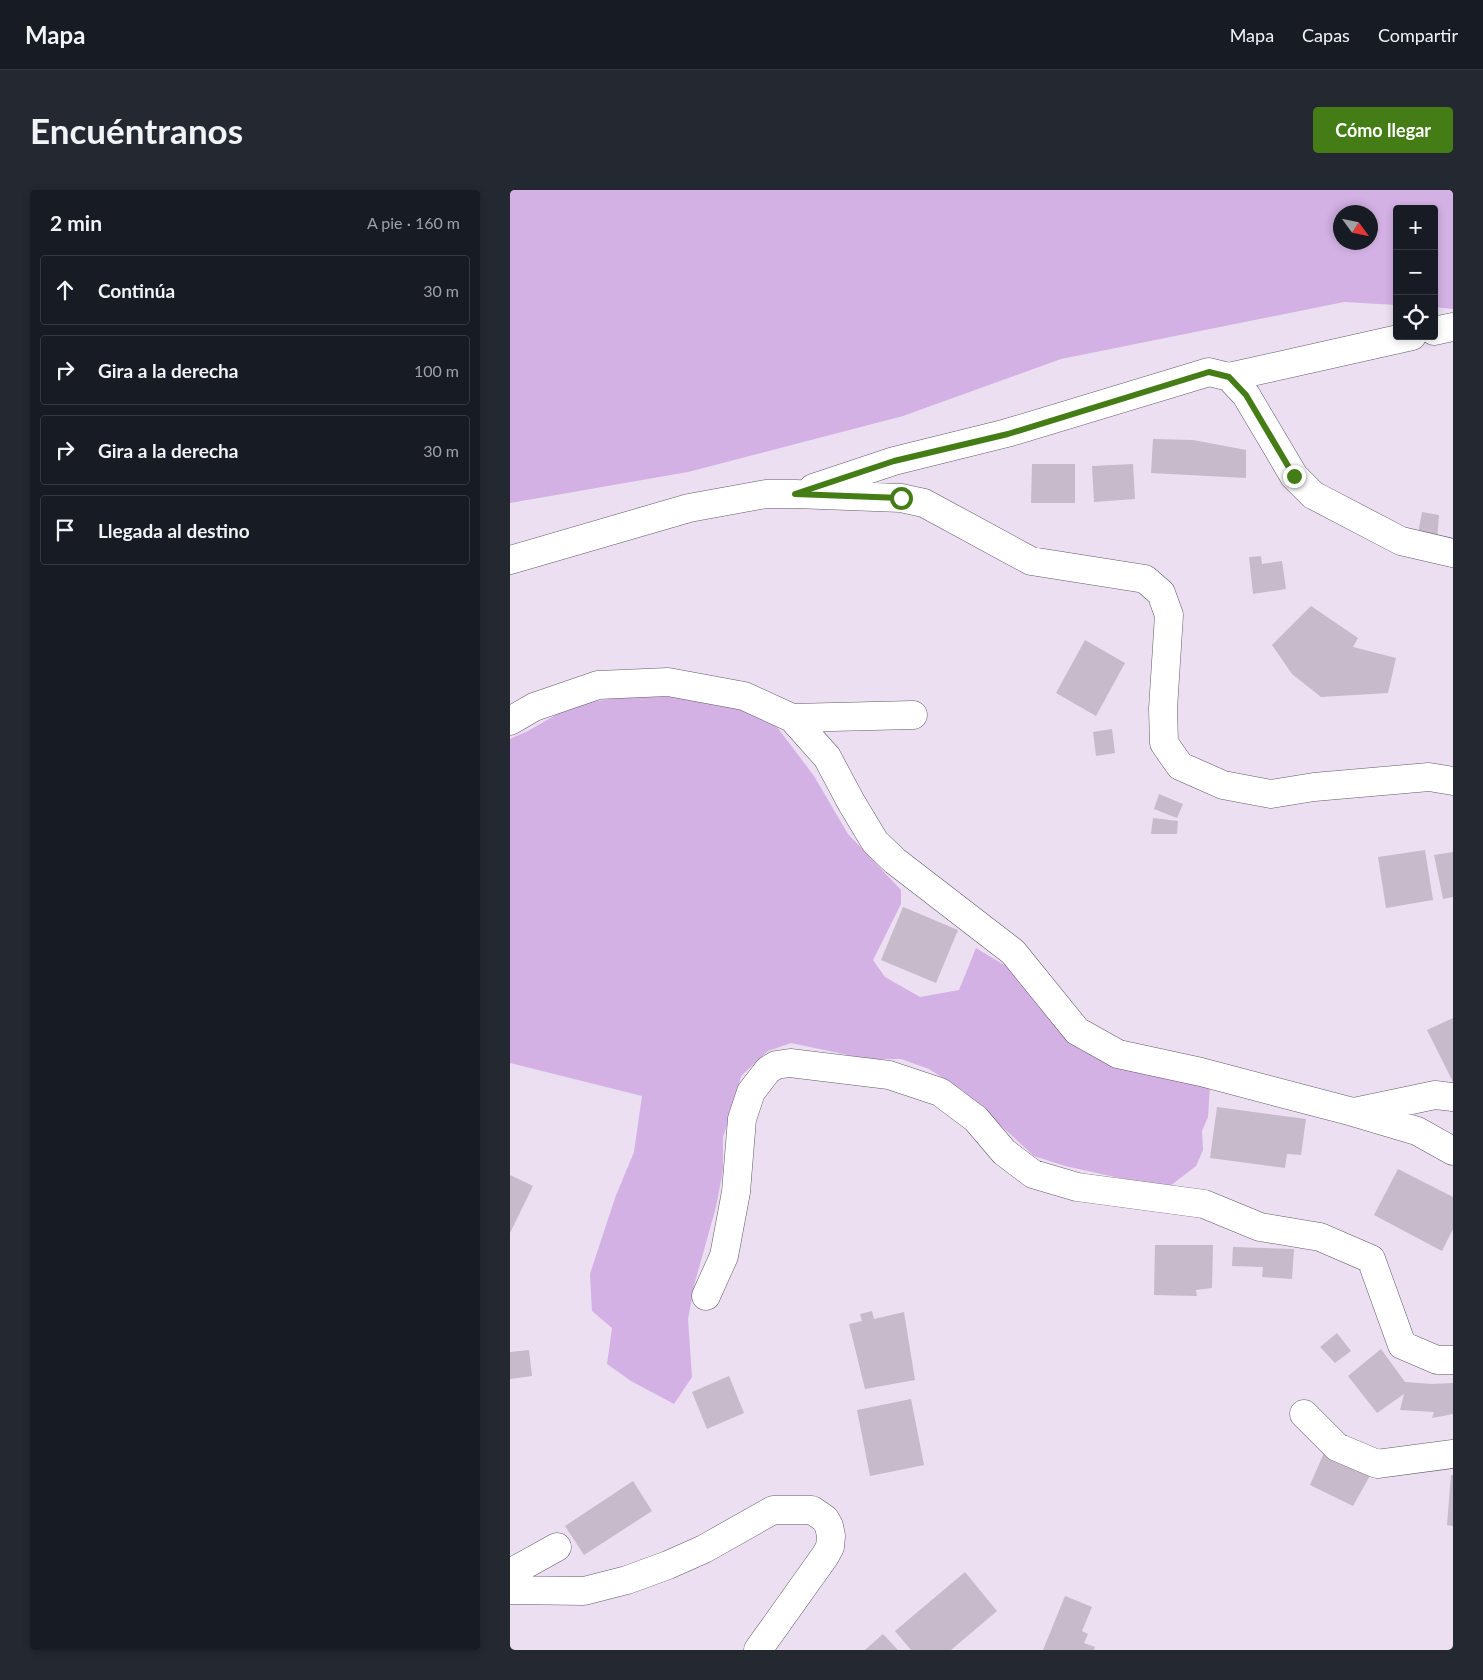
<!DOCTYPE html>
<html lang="es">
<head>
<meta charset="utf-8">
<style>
	:root { --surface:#171b24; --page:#242831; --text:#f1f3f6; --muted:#9ea1a6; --line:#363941; --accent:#447d15 }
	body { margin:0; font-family:Lato,sans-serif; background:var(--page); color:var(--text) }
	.controls { position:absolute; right:15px; top:15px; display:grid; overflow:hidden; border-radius:5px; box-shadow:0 2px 8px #0003 }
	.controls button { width:45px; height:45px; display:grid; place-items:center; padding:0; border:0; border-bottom:1px solid var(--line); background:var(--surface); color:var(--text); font:25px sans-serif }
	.compass { position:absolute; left:823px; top:15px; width:45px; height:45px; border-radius:50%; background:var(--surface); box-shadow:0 2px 8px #0003; rotate:123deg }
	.stop { position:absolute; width:15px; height:15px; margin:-11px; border:4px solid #447d15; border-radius:50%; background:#fff }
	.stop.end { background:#447d15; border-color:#fff; box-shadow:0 1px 5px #0008 }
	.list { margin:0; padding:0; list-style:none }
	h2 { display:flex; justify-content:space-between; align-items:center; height:65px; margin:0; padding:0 20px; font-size:21px }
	h2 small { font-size:16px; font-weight:400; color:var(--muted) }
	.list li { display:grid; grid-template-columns:32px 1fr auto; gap:15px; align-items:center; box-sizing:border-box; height:70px; margin:0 10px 10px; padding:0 10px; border:1px solid var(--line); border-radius:5px }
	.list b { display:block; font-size:19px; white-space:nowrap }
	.list em { font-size:16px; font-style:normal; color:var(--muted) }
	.icon { flex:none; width:28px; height:28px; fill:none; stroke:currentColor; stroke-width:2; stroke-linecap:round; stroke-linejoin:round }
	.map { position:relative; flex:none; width:943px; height:1460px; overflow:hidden; border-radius:5px }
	header { display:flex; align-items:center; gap:30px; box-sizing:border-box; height:70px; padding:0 25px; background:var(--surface); border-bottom:1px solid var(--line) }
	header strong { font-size:24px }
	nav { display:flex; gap:28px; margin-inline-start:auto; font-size:18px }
	.intro { display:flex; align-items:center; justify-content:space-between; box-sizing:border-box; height:120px; padding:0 30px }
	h1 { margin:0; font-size:35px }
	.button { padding:12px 22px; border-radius:5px; background:var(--accent); color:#fff; font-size:18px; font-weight:700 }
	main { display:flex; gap:30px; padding:0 30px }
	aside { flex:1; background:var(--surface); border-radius:5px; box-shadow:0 2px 8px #0003 }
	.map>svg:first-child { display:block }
	.green { fill:#d3b1e4; fill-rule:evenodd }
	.building { fill:#c6bacb }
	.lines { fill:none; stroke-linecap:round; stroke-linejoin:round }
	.minor-casing { stroke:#645a69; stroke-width:29 }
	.minor { stroke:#fff; stroke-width:28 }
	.route { stroke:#447d15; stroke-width:6 }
</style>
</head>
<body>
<header>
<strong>Mapa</strong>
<nav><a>Mapa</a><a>Capas</a><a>Compartir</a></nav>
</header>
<div class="intro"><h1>Encuéntranos</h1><a class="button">Cómo llegar</a></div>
<main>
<aside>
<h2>2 min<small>A pie · 160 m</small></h2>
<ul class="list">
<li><svg class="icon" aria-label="ahead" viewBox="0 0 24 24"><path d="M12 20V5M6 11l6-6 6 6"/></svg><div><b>Continúa</b></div><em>30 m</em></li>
<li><svg class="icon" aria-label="right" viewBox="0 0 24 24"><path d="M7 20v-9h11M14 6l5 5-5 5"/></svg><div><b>Gira a la derecha</b></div><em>100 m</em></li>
<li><svg class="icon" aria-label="right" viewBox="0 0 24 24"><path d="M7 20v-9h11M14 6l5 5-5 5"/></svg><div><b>Gira a la derecha</b></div><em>30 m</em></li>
<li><svg class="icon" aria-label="arrive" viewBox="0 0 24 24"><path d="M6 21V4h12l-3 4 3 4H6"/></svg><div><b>Llegada al destino</b></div></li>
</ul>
</aside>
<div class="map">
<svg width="943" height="1460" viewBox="0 0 943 1460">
	<rect width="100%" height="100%" fill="#ebdff1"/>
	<path class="green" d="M 0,0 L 943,0 L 943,119 L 924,117 L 924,19 L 887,19 L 887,115 L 834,112 L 551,169 L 393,226 L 178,282 L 0,313 ZM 831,22 L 861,22 L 861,52 L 831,52 Z
		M 165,505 L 211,512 L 264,533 L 304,586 L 338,644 L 391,700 L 391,714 L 363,770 L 375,787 L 410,807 L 449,800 L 466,758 L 506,782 L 524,804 L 547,839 L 571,855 L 700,895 L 698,927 L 692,941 L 693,960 L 686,976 L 660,996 L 614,989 L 555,976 L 524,966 L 453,901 L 419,879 L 391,869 L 357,869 L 281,853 L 258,861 L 231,886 L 225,911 L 213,947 L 213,980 L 206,1017 L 185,1092 L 178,1129 L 182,1187 L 164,1214 L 121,1191 L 97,1174 L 102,1138 L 82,1121 L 80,1084 L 105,1008 L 124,962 L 132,906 L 0,873 L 0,549 L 18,541 L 63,515 L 117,506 Z"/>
	<path class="building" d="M 643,249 L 683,250 L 736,260 L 736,288 L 641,283 Z
		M 522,274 L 565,274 L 565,313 L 521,313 Z
		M 623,274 L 625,309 L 584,312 L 582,276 Z
		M 912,322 L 929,325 L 927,351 L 907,349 Z
		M 751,366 L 752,374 L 772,371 L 776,399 L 743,404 L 739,367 Z
		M 801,416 L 848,448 L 843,457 L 886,468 L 878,503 L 811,507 L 782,484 L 762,455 Z
		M 575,450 L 615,473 L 586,526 L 546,503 Z
		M 602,539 L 605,563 L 586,566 L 583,542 Z
		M 649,604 L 673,614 L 667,628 L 644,619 Z
		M 643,628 L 668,631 L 667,644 L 641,644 Z
		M 915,660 L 923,710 L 876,718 L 868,667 Z
		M 943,662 L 943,707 L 933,709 L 924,665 Z
		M 393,717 L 448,740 L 426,793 L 371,770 Z
		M 943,828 L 943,892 L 917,840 Z
		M 707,917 L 796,929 L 791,965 L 777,964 L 775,978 L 700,968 Z
		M 888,979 L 943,1007 L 943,1039 L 932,1061 L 864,1025 Z
		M 0,985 L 23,996 L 0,1043 Z
		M 645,1055 L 703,1055 L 702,1098 L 686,1100 L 687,1106 L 644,1105 Z
		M 723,1057 L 784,1059 L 782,1089 L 752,1087 L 753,1077 L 722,1076 Z
		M 362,1121 L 364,1129 L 394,1122 L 405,1190 L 355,1199 L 339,1134 L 352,1131 L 350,1124 Z
		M 827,1143 L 841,1161 L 825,1173 L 810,1157 Z
		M 871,1159 L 895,1192 L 922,1194 L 943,1193 L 943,1224 L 922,1228 L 924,1222 L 890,1220 L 894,1204 L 867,1223 L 838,1186 Z
		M 19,1160 L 22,1186 L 0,1189 L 0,1162 Z
		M 219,1186 L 234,1223 L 197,1239 L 182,1202 Z
		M 401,1209 L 414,1275 L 360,1286 L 347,1220 Z
		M 814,1263 L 862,1282 L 843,1316 L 800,1295 Z
		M 941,1285 L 943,1285 L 943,1336 L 937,1335 Z
		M 123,1291 L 142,1321 L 74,1365 L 55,1336 Z
		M 455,1382 L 487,1421 L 441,1460 L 401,1460 L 385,1441 Z
		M 555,1406 L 582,1417 L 572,1441 L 578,1444 L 574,1453 L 585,1457 L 584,1460 L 533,1460 Z
		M 373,1444 L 388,1460 L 355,1460 Z"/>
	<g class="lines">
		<defs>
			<path id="minor" d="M 924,141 L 943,137
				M 719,187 L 902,146
				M 303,298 L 384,271 L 497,243 L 699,182 L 719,187 L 736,205 L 784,286 L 803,305 L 891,351 L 943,363
				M 0,370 L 179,318 L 256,304 L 285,304 L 391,308 L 414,313 L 521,371 L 635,389 L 651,403 L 659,425 L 653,519 L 654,553 L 670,576 L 713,595 L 761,604 L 804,597 L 919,587 L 943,591
				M 282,528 L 403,525
				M 0,531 L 24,517 L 88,495 L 158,492 L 234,506 L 282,528 L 317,567 L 341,612 L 365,652 L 385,671 L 503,762 L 567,841 L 608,864 L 691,882 L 843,922 L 907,941 L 943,961
				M 844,922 L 925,905 L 943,907
				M 196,1106 L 214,1066 L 226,1002 L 232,929 L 241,902 L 258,880 L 266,875 L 280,873 L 379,885 L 430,902 L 466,929 L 494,962 L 523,984 L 567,997 L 694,1014 L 750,1037 L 810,1047 L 861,1069 L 892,1155 L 927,1170 L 943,1170
				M 794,1224 L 827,1257 L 867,1274 L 943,1264
				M 0,1383 L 47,1357
				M 0,1400 L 74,1401 L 117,1390 L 158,1375 L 194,1359 L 263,1320 L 302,1320 L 315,1329 L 319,1336 L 321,1346 L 320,1357 L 315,1366 L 248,1460"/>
		</defs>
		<use href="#minor" class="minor-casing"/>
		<use href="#minor" class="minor"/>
	</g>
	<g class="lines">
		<path class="route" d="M 391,308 L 285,304 L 384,271 L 498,244 L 699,182 L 719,187 L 736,205 L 784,286"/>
	</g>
</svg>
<div class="controls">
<button>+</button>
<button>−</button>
<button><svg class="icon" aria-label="locate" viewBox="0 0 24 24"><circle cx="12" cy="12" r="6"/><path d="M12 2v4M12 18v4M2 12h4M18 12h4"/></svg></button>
</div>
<svg class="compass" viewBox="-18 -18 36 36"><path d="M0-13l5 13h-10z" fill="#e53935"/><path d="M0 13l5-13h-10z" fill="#9ea1a6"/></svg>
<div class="stop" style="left:391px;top:308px"></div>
<div class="stop end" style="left:784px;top:286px"></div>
</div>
</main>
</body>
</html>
